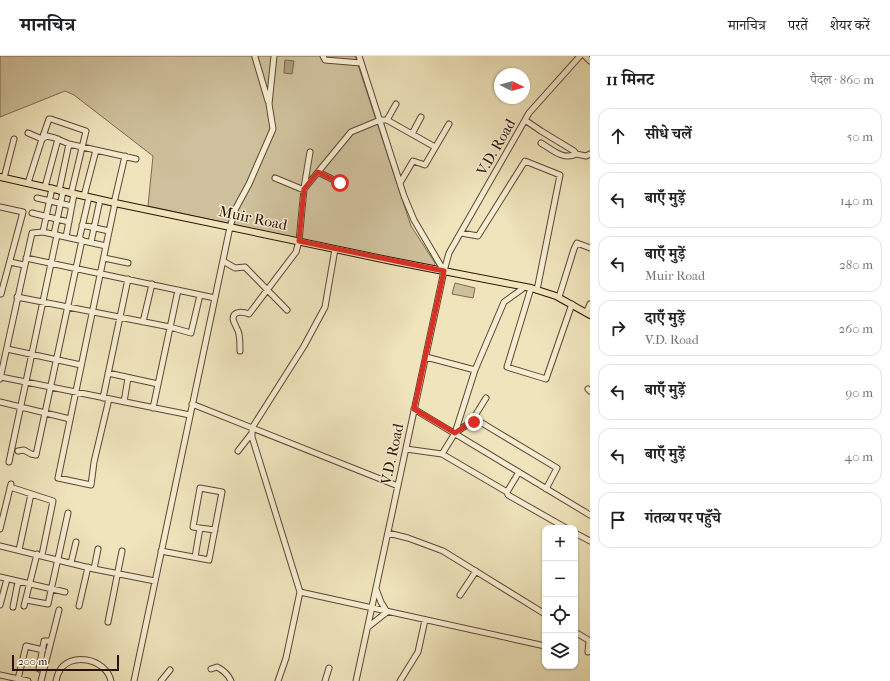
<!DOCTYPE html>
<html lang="hi">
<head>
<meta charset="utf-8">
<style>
	:root { --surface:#fff; --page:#f2f2f2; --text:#202124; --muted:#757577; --line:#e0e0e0 }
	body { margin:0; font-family:"IM FELL French Canon","Noto Serif Devanagari",serif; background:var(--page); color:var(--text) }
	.controls { position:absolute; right:12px; bottom:12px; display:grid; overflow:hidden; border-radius:8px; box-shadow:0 1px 3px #0004 }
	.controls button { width:36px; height:36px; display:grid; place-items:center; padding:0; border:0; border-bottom:1px solid var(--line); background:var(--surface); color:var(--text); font:20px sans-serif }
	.compass { position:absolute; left:494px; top:12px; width:36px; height:36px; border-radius:50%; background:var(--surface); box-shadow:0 1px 3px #0004; rotate:95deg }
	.scale { position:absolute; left:12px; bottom:10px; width:107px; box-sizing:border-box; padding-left:4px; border:2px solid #2d1202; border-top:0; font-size:11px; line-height:14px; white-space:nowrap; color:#2d1202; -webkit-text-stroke:3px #f5edd3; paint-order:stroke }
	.stop { position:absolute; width:12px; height:12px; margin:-9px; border:3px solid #d93025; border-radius:50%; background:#fff }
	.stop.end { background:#d93025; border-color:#fff; box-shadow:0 1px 4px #0008 }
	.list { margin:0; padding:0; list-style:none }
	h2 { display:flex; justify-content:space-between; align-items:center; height:52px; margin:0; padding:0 16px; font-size:17px }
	h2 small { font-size:13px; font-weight:400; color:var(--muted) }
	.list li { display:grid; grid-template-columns:26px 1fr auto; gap:12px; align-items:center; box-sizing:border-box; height:56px; margin:0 8px 8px; padding:0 8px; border:1px solid var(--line); border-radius:12px }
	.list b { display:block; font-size:15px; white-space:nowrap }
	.list p { margin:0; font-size:13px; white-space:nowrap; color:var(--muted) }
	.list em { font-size:13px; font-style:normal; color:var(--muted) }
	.icon { flex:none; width:22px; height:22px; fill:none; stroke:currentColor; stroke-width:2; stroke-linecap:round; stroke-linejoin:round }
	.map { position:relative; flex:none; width:590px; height:625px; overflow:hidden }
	header { display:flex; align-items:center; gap:24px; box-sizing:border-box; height:56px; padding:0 20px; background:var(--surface); border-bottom:1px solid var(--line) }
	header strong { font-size:19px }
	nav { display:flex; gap:22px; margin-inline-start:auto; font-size:14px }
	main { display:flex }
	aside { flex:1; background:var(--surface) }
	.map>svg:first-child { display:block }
	.green { fill:#cec09c; stroke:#7e694f }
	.water { fill:#ad9d7d; stroke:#7a654c }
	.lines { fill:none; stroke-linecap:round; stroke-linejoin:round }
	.minor-casing { stroke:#5e4630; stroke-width:7 }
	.major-casing { stroke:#2d1202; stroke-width:8 }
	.minor { stroke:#f5edd3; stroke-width:5 }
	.major { stroke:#efe4bc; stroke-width:6 }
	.route { stroke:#d93025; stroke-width:5 }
	.labels { text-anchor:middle; stroke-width:3; stroke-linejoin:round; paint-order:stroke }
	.street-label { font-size:15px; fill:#2d1202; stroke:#f5edd3 }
</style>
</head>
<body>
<header>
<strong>मानचित्र</strong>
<nav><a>मानचित्र</a><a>परतें</a><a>शेयर करें</a></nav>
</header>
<main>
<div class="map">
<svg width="590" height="625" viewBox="0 0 590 625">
	<rect width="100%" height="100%" fill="#efe4bc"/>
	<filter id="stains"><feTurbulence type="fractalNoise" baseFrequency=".005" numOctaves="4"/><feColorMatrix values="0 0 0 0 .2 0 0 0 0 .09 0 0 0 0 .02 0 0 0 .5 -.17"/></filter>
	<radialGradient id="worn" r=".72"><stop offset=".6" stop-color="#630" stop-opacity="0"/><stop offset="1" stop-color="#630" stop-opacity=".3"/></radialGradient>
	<path class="green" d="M 0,0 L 355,0 L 411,170 L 435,207 L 434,212 L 148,150 L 153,100 L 74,39 L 65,35 L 0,61 Z
		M 455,227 L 475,232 L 473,242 L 452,238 Z"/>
	<path class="water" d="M 285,4 L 294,5 L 292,18 L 284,17 Z"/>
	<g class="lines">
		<defs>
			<path id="minor" d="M 323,0 L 325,4 L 361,7
				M 359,0 L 404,140 L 414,164 L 444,215
				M 585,0 L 590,5
				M 255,1 L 268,45
				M 387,64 L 396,48
				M 525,64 L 541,75 L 574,95 L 576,98 L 586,100 L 590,98
				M 28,77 L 42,83 L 49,63 L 51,63 L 86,75 L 71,138
				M 412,78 L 421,61
				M 541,87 C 551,93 564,105 576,98
				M 318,116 L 340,127
				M 4,122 L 14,83
				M 275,122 L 304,134
				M 28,127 L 42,83 L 47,80 L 55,82 L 69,88 L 136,103
				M 400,127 L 413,105 L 425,109 L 449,68
				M 45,131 L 58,83
				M 52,132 L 43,176 L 106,190 L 115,147
				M 304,132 L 310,96
				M 59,135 L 69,88
				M 84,140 L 96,94
				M 37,142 L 72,150
				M 114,147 L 125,100
				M 0,151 L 23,156 L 1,238
				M 32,157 L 69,166
				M 82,169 L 109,175
				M 461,177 L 478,180 L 525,105 L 560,119 L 537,234
				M 54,178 L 63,136
				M 66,181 L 74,138
				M 79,184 L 89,141
				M 91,186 L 100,144
				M 106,190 L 58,422 L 91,429 L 94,406 L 109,343
				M 335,193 L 325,251 L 304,290 L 252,372 L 252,381 L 300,536 L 545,590
				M 26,202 L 215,242
				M 104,202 L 128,207
				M 223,205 L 235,212 L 245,211 L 287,254
				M 10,206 L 24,209
				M 531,232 L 507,311 L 546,323 L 572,248
				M 17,241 L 170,271 L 191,277 L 200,239
				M 559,241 L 574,193 L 577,187 L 590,192
				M 586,257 L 590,248
				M 143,266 L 152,228
				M 7,293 L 81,309
				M 240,295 C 240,290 240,284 239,278 C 238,273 234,268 233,263 C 233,254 244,256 249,258 L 296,196 L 299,185 L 304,133 L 351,76 L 380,64 L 387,64 L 435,91
				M 426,301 L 475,314
				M 108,317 L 158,328
				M 1,321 L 190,359
				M 0,323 L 32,177 L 43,176
				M 588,333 L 590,335
				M 103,342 L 128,223
				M 0,346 L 70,363
				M 124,346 L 128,322
				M 192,348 L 398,430
				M 153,352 L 178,234
				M 414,353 L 590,459
				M 471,366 L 486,342
				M 455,377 L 471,366 L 482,367 L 557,412 L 546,433
				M 406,393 L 442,398 L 455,377 L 475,314 L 504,246 L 525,231
				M 18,395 L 24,394 L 31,398 L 36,399 L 82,184
				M 238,395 L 252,377
				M 442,398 L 507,436 L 508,439 L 566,472
				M 9,406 L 57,179
				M 10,431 L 53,445 L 42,499
				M 507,436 L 519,416
				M 200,472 L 215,474
				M 0,473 L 11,428
				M 388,477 L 408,482 L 443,495 L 545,558
				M 575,477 L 590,485
				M 0,490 L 94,513 L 155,525
				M 19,494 L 31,438
				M 161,495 L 209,504 L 222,436 L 200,432 L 193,471 L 200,472 L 195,501
				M 71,507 L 76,486
				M 94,513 L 98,493
				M 0,521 L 65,536
				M 460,539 L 476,515
				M 26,544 L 48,548 L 68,457
				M 0,549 L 7,523
				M 24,550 L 37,498
				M 79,550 L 88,511
				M 13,551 L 18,526
				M 108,566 L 122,495
				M 368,571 L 387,556 L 381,546 L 376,533
				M 575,576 L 590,585
				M 588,596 L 589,585
				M 39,613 L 44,585 L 50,585
				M 211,613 L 217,611 C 223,614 228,618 231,625
				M 0,619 L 28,625
				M 18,623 L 26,590 L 43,594
				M 41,625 L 59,554
				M 56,625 C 57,622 57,619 59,616 C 69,595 106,602 111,625
				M 134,625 L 230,171 L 236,152 L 249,128 L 273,73 L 269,48 L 274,0
				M 161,625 L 170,614
				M 278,625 L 286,602 L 300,536
				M 325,625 L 329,612
				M 356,625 L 444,215 L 449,197 L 529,57 L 580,0
				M 400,625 L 418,596 L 425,564"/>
			<path id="major" d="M 0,121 L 115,147 L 392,205 L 531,232 L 556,240 L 590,259"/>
		</defs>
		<use href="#minor" class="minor-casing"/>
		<use href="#major" class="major-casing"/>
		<use href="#minor" class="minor"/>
		<use href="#major" class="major"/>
	</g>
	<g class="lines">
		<path class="route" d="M 340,127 L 318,116 L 304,133 L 299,185 L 444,215 L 414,353 L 455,377 L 471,366 L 474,366"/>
	</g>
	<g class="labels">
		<g class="street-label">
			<text transform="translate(496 91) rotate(-60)" y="5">V.D. Road</text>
			<text transform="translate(253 162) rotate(12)" y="5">Muir Road</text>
			<text transform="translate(392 398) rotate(-78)" y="5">V.D. Road</text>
		</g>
	</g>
	<rect width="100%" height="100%" filter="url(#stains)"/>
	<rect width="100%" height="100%" fill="url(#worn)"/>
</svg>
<div class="controls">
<button>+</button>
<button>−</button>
<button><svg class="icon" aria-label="locate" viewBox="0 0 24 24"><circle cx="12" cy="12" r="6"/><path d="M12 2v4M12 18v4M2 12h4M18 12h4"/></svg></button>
<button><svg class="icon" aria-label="layers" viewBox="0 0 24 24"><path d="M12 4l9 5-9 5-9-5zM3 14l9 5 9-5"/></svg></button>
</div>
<svg class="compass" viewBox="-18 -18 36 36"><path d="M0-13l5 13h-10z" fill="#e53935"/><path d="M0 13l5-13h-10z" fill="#757577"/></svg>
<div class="scale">200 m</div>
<div class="stop" style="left:340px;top:127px"></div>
<div class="stop end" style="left:474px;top:366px"></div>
</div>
<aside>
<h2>11 मिनट<small>पैदल · 860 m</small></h2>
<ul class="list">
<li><svg class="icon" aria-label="ahead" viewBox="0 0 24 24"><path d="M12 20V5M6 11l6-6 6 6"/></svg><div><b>सीधे चलें</b></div><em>50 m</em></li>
<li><svg class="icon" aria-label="left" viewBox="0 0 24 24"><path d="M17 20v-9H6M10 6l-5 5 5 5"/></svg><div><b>बाएँ मुड़ें</b></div><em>140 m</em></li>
<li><svg class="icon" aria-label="left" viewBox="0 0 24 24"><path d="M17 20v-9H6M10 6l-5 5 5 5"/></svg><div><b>बाएँ मुड़ें</b><p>Muir Road</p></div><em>280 m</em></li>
<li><svg class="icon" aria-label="right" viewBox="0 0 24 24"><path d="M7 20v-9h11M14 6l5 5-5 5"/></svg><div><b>दाएँ मुड़ें</b><p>V.D. Road</p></div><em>260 m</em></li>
<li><svg class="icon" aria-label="left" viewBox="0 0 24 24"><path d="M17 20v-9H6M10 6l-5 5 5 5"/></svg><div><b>बाएँ मुड़ें</b></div><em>90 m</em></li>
<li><svg class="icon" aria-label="left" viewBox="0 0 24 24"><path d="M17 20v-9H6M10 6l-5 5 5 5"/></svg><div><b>बाएँ मुड़ें</b></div><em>40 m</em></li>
<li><svg class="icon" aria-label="arrive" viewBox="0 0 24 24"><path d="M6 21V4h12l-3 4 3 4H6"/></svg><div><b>गंतव्य पर पहुँचे</b></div></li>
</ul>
</aside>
</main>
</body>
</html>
